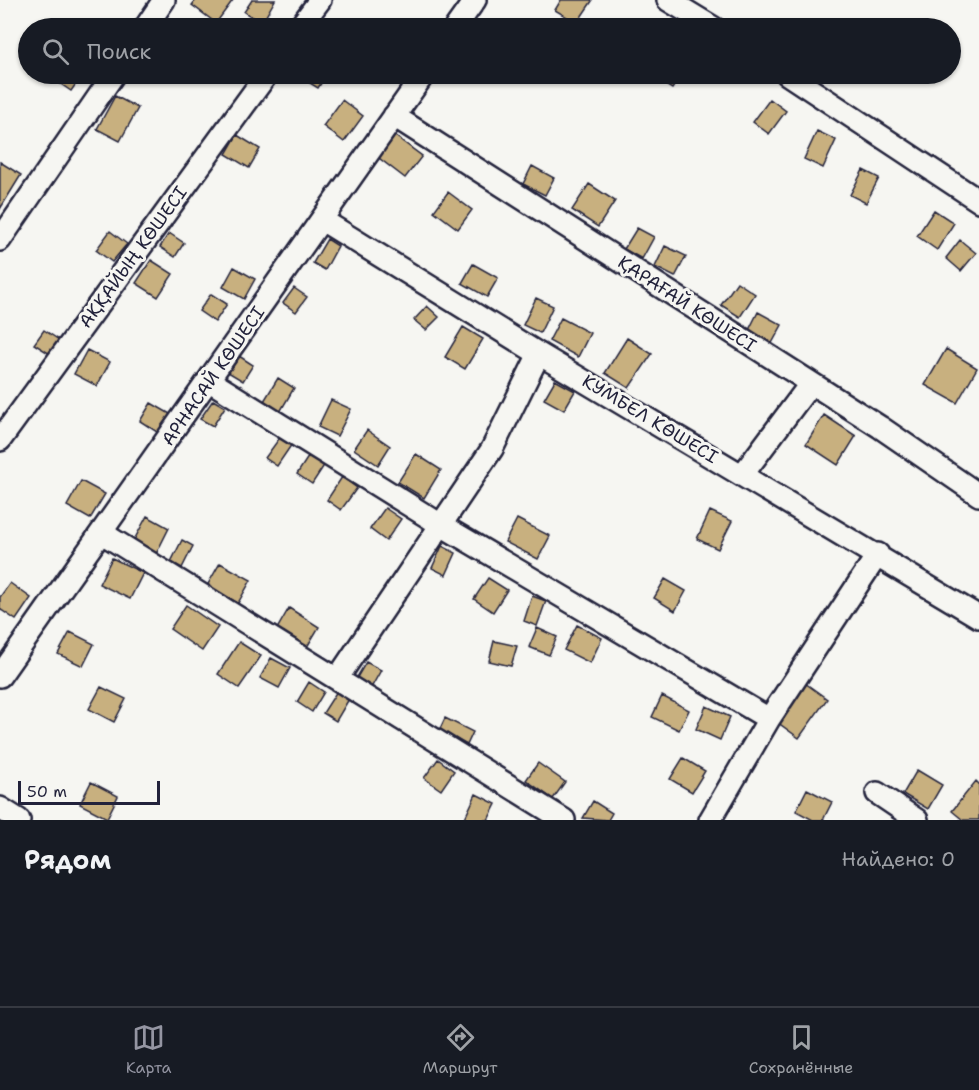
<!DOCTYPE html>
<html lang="ru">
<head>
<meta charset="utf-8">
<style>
	:root { --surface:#171b24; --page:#242831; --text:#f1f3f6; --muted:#9ea1a6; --line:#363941; --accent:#9495a2 }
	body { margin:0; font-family:"Shantell Sans",sans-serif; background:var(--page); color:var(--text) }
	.scale { position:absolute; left:18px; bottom:15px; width:142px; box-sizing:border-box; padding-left:6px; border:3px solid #22223b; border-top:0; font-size:16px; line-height:21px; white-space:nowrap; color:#22223b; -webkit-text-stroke:4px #f6f6f2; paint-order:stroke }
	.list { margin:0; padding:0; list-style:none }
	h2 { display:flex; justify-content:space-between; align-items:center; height:78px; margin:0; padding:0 24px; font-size:26px }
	h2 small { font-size:20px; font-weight:400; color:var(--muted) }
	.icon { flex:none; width:33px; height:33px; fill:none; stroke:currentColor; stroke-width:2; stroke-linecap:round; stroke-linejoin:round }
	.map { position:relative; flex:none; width:979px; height:820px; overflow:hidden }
	.search { position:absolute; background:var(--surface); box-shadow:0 2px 4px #0004; left:18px; right:18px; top:18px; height:66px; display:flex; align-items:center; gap:15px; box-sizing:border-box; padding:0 21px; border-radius:33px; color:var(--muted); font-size:22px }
	.sheet { height:186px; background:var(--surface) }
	nav { display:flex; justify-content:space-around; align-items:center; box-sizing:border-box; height:84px; border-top:2px solid var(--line); background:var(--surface); font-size:16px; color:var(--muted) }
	nav a { display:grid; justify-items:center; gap:3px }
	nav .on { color:var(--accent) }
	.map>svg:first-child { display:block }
	.building { fill:#c8b07f; stroke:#22223b; stroke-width:1.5 }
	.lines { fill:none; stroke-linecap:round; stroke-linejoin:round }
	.minor-casing { stroke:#22223b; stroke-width:26 }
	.minor { stroke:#f6f6f2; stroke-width:21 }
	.labels { text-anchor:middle; stroke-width:6; stroke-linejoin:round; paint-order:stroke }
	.street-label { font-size:18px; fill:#22223b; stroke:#f6f6f2 }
</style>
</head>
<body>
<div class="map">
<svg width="979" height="820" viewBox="0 0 979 820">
	<rect width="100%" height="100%" fill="#f6f6f2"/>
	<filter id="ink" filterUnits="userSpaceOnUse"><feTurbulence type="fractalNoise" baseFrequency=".0167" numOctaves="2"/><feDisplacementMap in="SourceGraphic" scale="12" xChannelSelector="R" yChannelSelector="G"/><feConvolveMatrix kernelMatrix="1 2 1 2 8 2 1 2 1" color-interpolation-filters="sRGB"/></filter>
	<g filter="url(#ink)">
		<path class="building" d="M 196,0 L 233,0 L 216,23 L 192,5 Z
			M 252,0 L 275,0 L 262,23 L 244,12 Z
			M 561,0 L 591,0 L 592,1 L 577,23 L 555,10 Z
			M 46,74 L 83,74 L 71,91 Z
			M 235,74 L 252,74 L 248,81 Z
			M 295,74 L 327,74 L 318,88 Z
			M 648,74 L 682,74 L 672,89 Z
			M 115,96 L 138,108 L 120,141 L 97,129 Z
			M 770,99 L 786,111 L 769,134 L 753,122 Z
			M 342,100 L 363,116 L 344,142 L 323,126 Z
			M 817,131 L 836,140 L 823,168 L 804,159 Z
			M 391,133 L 422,156 L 405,178 L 375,155 Z
			M 237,135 L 260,149 L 249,168 L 226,154 Z
			M 0,162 L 21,175 L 0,209 Z
			M 532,166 L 554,178 L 545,195 L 523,184 Z
			M 863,170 L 879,178 L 866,203 L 850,195 Z
			M 589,184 L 615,201 L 598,227 L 572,210 Z
			M 448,192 L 472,210 L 458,229 L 434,211 Z
			M 934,210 L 954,223 L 937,250 L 917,236 Z
			M 637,228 L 654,237 L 642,259 L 624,249 Z
			M 110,231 L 127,244 L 112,262 L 96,250 Z
			M 169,233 L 184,243 L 175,257 L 160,247 Z
			M 327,239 L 338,246 L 325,270 L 313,263 Z
			M 960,240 L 976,253 L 961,271 L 946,258 Z
			M 665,246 L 686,256 L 675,277 L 655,267 Z
			M 151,260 L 173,274 L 158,297 L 136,283 Z
			M 473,264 L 498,278 L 487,297 L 462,283 Z
			M 234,267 L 255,279 L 244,299 L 223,287 Z
			M 737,282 L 755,294 L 740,317 L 721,305 Z
			M 294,288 L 307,297 L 296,312 L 283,303 Z
			M 211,294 L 227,304 L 215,322 L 199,311 Z
			M 536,298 L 553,306 L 540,333 L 523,325 Z
			M 427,306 L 439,317 L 426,330 L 414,320 Z
			M 758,312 L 782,325 L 771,345 L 748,332 Z
			M 561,318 L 590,333 L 578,357 L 549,341 Z
			M 463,327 L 483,339 L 465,369 L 445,357 Z
			M 44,330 L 59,340 L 50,354 L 34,344 Z
			M 627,338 L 652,354 L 629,388 L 605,373 Z
			M 946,349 L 977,368 L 957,403 L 925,385 Z
			M 87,350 L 110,362 L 97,386 L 74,374 Z
			M 239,356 L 253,365 L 243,381 L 228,372 Z
			M 278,378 L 294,388 L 280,412 L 264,401 Z
			M 555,380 L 575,391 L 564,410 L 544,399 Z
			M 213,400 L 225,407 L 213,426 L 200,419 Z
			M 331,400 L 351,409 L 337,436 L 318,427 Z
			M 151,403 L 172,415 L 160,434 L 140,421 Z
			M 824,415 L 856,436 L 838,465 L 806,444 Z
			M 367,430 L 390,446 L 378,465 L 354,449 Z
			M 281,436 L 292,444 L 277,466 L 265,458 Z
			M 310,454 L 325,464 L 312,484 L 297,474 Z
			M 416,454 L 441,470 L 424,498 L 398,482 Z
			M 342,477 L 357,488 L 341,510 L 327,500 Z
			M 81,481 L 105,494 L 90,519 L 67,506 Z
			M 385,508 L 401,519 L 386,541 L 370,529 Z
			M 710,511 L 732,521 L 718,549 L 697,539 Z
			M 147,516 L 169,528 L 156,554 L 133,542 Z
			M 517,519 L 550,536 L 538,559 L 505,542 Z
			M 182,540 L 193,546 L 182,568 L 171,562 Z
			M 442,546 L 456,553 L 446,575 L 432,568 Z
			M 112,558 L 143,573 L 130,599 L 99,584 Z
			M 220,563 L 251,580 L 238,603 L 207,586 Z
			M 488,578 L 507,590 L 493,612 L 474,599 Z
			M 665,579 L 686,591 L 675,611 L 654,598 Z
			M 10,583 L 31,598 L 16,620 L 0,609 L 0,597 Z
			M 532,596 L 546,601 L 537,626 L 524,621 Z
			M 186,605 L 218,627 L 202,651 L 170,629 Z
			M 289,608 L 319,627 L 307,647 L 277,629 Z
			M 577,625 L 602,638 L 590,663 L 564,650 Z
			M 537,628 L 557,637 L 549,655 L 529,647 Z
			M 70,632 L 94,644 L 83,666 L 58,654 Z
			M 494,641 L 517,646 L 511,666 L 489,661 Z
			M 239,642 L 261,656 L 239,688 L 218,674 Z
			M 271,658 L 290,668 L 279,688 L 260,678 Z
			M 366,662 L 381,670 L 371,688 L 356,679 Z
			M 309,682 L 324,692 L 312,712 L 297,702 Z
			M 805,683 L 827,699 L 799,738 L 777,722 Z
			M 101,687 L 126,699 L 114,722 L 89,709 Z
			M 337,691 L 349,699 L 336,721 L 323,713 Z
			M 662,696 L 689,710 L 679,730 L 652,717 Z
			M 706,706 L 730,717 L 720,740 L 696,729 Z
			M 445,718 L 473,732 L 467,745 L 439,731 Z
			M 683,758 L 705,771 L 692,792 L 670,779 Z
			M 438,759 L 454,771 L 441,790 L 424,778 Z
			M 538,763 L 565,782 L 553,799 L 526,780 Z
			M 917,770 L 942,785 L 928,809 L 903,794 Z
			M 976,781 L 979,784 L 979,820 L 963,820 L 952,811 Z
			M 91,782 L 118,796 L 107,818 L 80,804 Z
			M 807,789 L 832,802 L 823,820 L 813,820 L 796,811 Z
			M 476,794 L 496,804 L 488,820 L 464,820 Z
			M 593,801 L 612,813 L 608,820 L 583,818 Z"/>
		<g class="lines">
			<defs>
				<path id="minor" d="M 668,0 L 714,28
					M 145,28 L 164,0
					M 299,28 L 320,0
					M 455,28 L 475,0
					M 787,74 L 979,201
					M 394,116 L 880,427 L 979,495
					M 322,220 L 539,354 L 979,617
					M 0,240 L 114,74
					M 210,381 L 441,525 L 769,719
					M 0,440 L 267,74
					M 743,474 L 811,383
					M 102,533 L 564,820
					M 0,676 L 424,74
					M 337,679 L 492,449 L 539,354
					M 877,793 L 917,820
					M 0,808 L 19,820
					M 710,820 L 769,719 L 878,554"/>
			</defs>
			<use href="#minor" class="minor-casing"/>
			<use href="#minor" class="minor"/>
		</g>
	</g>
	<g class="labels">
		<g class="street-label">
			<text transform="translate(133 257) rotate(-54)" y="6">АҚҚАЙЫҢ КӨШЕСІ</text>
			<text transform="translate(687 304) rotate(33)" y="6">ҚАРАҒАЙ КӨШЕСІ</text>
			<text transform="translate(213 376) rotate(-55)" y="6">АРНАСАЙ КӨШЕСІ</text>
			<text transform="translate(650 419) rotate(31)" y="6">КУМБЕЛ KӨШЕСІ</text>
		</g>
	</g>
</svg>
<div class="scale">50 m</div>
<div class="search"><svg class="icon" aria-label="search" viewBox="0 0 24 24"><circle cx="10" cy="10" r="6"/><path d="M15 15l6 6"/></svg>Поиск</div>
</div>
<section class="sheet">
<h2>Рядом<small>Найдено: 0</small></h2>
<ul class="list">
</ul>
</section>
<nav>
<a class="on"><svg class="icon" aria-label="map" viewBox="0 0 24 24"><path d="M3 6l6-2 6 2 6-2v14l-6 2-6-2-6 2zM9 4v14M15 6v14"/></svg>Карта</a>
<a><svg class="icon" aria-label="directions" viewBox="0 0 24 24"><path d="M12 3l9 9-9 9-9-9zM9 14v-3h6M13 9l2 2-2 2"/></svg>Маршрут</a>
<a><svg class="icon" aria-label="saved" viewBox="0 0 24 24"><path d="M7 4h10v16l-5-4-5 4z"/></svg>Сохранённые</a>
</nav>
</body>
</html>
